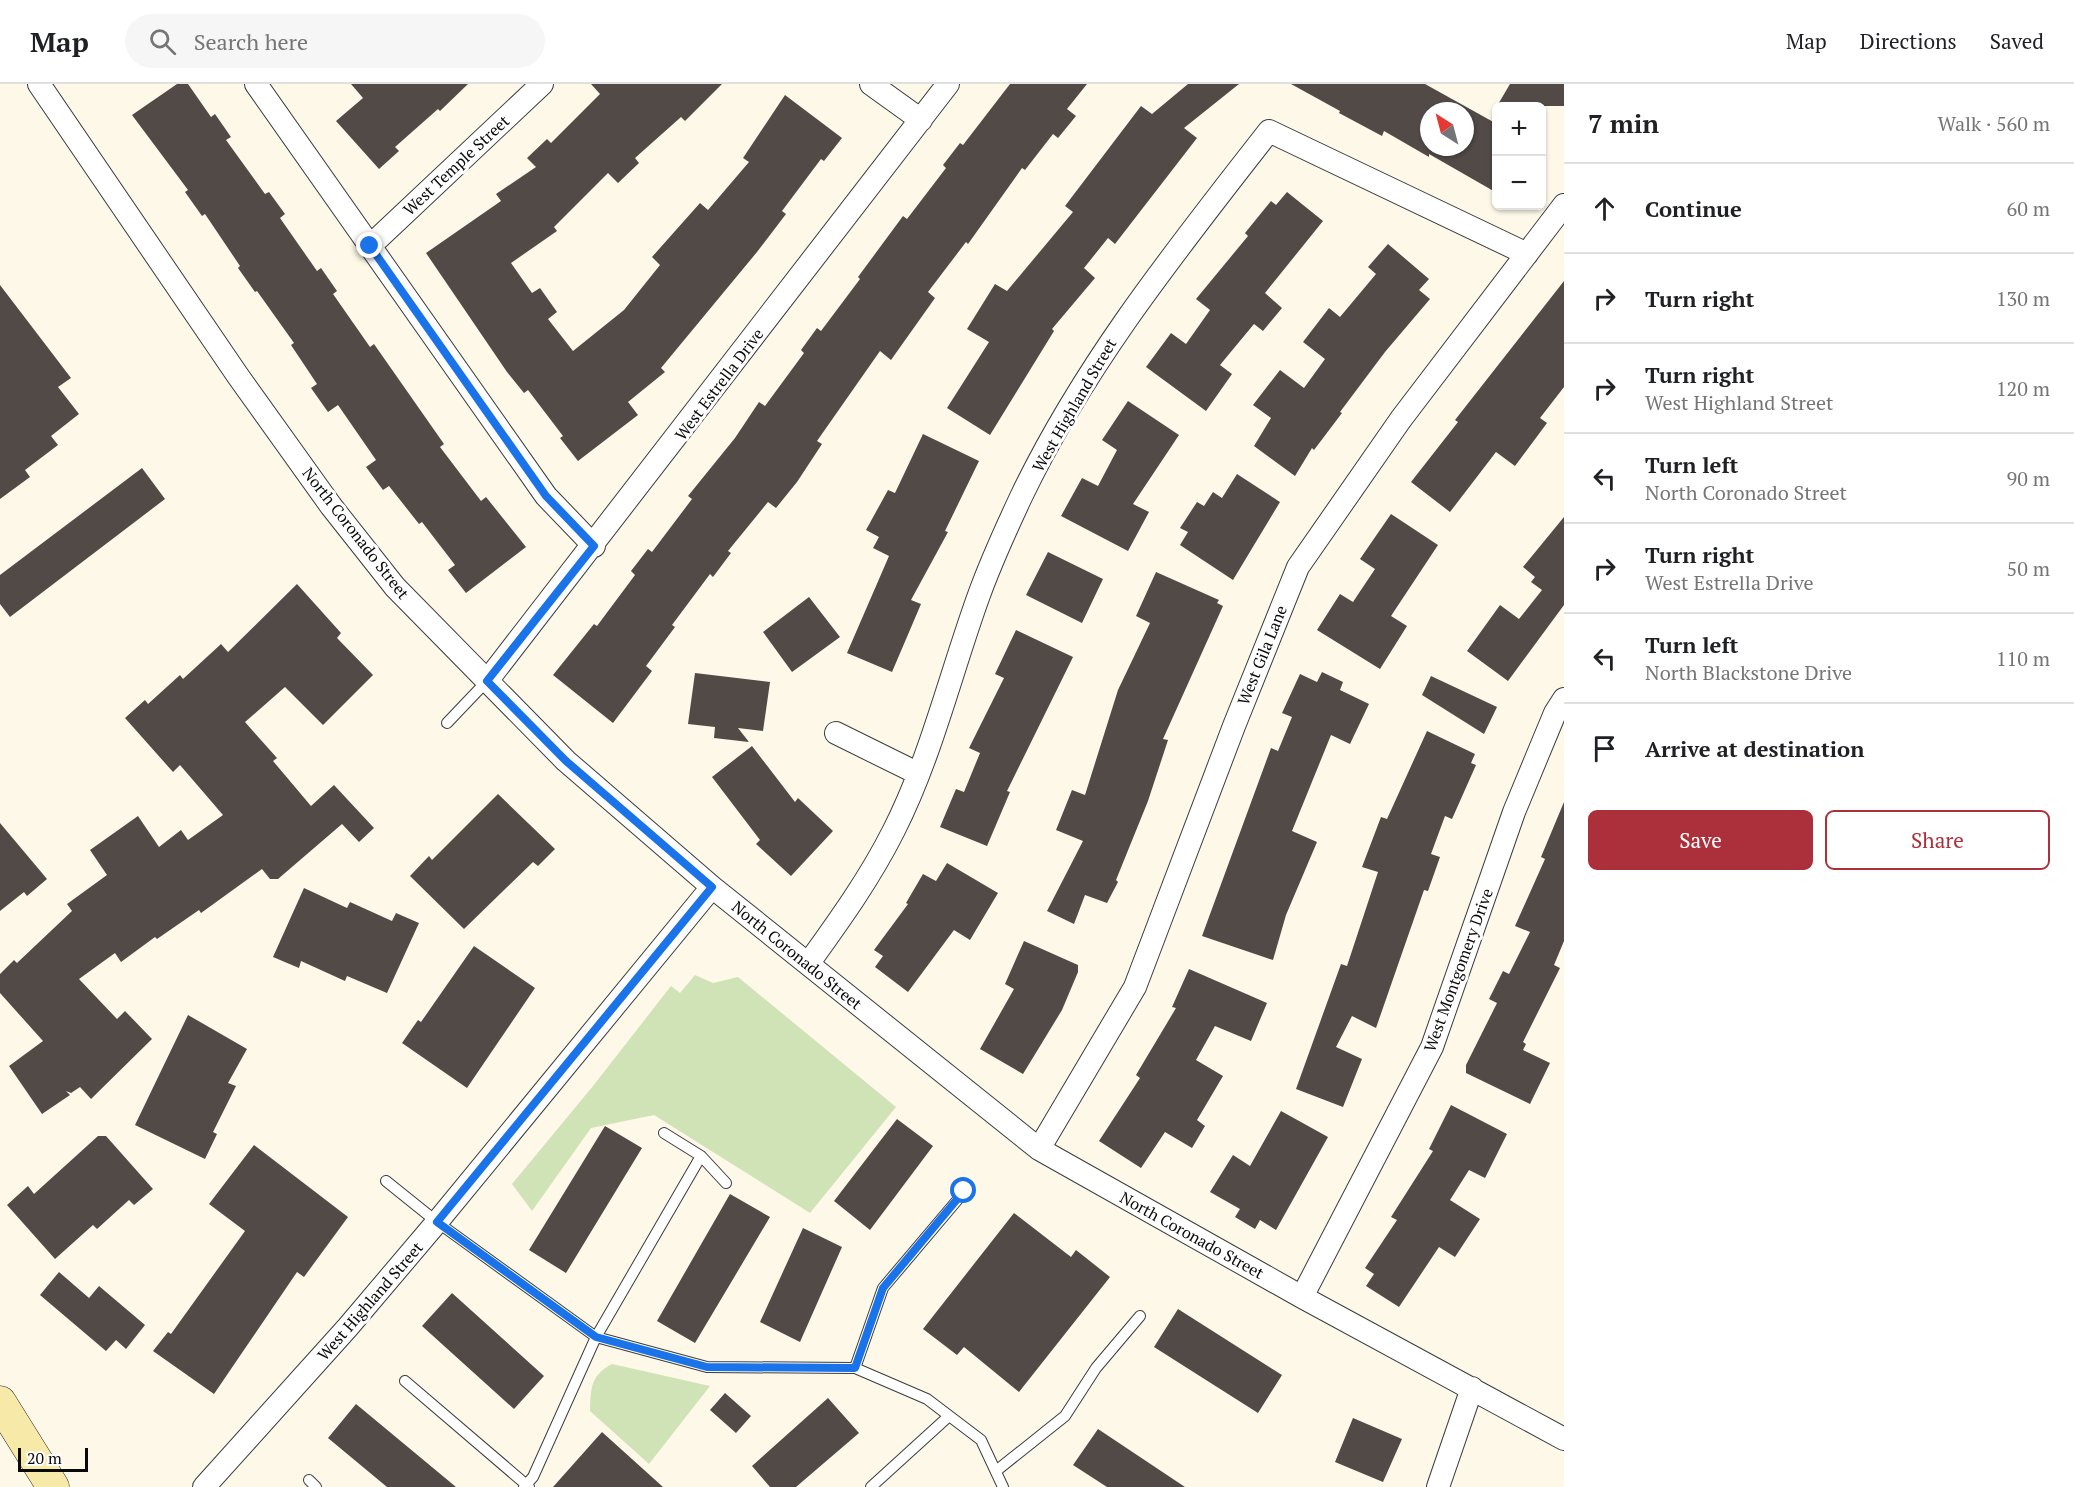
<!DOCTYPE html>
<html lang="en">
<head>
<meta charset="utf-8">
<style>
	:root { --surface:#fff; --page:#f6f6f6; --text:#202124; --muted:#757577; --line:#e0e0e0; --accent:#ab303c }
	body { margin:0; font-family:"PT Serif",serif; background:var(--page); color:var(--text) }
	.controls { position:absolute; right:18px; top:18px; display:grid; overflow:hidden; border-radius:9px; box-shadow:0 2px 4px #0004 }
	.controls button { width:54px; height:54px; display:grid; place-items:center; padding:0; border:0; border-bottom:2px solid var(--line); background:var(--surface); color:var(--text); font:30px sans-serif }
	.compass { position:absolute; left:1420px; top:18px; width:54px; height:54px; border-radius:50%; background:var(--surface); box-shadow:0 2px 4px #0004; rotate:324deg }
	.scale { position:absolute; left:18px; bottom:15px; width:70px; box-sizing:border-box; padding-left:6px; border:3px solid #090909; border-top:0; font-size:16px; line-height:21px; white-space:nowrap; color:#090909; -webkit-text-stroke:4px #fff; paint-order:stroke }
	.stop { position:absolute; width:18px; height:18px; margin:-14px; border:4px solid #1a73e8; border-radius:50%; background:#fff }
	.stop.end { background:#1a73e8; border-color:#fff; box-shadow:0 2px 6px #0008 }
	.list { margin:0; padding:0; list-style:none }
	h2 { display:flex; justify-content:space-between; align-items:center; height:78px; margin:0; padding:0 24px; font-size:26px }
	h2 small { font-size:20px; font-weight:400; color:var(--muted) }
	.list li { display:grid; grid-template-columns:39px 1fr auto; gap:18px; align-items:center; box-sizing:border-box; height:90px; padding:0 24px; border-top:2px solid var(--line) }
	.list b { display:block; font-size:22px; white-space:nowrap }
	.list p { margin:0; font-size:20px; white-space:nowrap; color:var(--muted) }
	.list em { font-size:20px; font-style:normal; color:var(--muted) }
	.actions { display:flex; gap:12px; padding:18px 24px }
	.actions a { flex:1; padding:14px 0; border:2px solid var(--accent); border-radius:9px; text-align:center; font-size:21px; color:var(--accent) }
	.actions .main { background:var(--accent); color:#fff }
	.icon { flex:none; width:33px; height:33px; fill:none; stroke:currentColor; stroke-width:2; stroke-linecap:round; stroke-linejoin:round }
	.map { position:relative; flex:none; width:1564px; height:1403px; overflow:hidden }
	header { display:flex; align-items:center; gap:36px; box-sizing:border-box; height:84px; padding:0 30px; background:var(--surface); border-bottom:2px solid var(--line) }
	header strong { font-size:28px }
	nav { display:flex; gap:33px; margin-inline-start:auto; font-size:21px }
	.search { width:420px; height:54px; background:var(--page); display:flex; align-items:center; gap:15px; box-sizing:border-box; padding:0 21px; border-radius:33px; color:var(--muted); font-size:22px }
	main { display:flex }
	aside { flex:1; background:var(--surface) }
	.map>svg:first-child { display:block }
	.green { fill:#d0e3b6 }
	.building { fill:#514a47; fill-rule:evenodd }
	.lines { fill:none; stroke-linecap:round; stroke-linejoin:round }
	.service-casing { stroke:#3c3c3c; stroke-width:12 }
	.minor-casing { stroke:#3c3c3c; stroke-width:24 }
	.secondary-casing { stroke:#2b2b2b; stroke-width:33 }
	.service { stroke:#fff; stroke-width:10 }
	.minor { stroke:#fff; stroke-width:22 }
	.secondary { stroke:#f7eaa9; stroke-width:32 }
	.route { stroke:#1a73e8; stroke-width:8 }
	.labels { text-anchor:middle; stroke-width:6; stroke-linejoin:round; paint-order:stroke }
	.street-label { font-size:16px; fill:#090909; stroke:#fff }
</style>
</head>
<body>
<header>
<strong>Map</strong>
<div class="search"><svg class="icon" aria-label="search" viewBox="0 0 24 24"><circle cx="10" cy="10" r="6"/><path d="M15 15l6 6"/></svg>Search here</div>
<nav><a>Map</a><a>Directions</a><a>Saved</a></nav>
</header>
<main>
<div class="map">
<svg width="1564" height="1403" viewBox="0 0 1564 1403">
	<rect width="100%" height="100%" fill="#fdf8e8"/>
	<path class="green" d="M 695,891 L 713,899 L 738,893 L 896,1023 L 810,1129 L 654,1031 L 591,1044 L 532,1127 L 512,1100 L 593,1002 L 671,902 L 680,909 Z
		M 612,1280 L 710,1302 L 649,1380 L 590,1327 C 591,1304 590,1292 612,1280 Z"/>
	<path class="building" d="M 177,0 L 188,0 L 211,33 L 215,30 L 231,53 L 226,56 L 265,110 L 269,108 L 285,130 L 280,134 L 317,187 L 321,184 L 337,207 L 333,210 L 370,263 L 374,260 L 444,360 L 440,363 L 481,417 L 486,413 L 526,463 L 466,509 L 448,486 L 455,481 L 422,438 L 419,440 L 389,402 L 383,406 L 366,383 L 376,376 L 338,321 L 328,328 L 311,304 L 317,300 L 291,261 L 294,259 L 257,207 L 255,208 L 238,184 L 240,182 L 205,130 L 202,132 L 185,108 L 188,106 L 132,31 Z
		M 351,0 L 468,0 L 440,27 L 438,25 L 395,63 L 399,67 L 379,85 L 336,37 L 363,14 Z
		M 591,0 L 722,0 L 685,37 L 681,33 L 635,74 L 639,79 L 618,99 L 608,89 L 554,143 L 557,147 L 511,179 L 532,209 L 540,204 L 557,228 L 548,235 L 573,267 L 624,226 L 660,181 L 652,173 L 700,119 L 708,126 L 749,78 L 743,74 L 785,11 L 842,54 L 824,77 L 821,75 L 782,127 L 786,130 L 757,168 L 661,284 L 665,288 L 628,318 L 638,331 L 578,377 L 560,354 L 563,352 L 528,306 L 524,309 L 507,288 L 426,169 L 501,117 L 496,110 L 536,83 L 527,74 L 547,55 L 551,59 L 600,10 Z
		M 1010,0 L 1087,0 L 1067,25 L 1076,32 L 1058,54 L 1053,50 L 1025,86 L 1022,84 L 968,160 L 966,158 L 928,208 L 935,214 L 891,276 L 880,267 L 817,357 L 822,360 L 797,398 L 776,424 L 768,418 L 728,467 L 731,469 L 713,493 L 710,490 L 672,541 L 675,543 L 646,582 L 652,587 L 613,639 L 553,591 L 594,540 L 597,542 L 635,491 L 631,487 L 648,465 L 652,468 L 692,415 L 688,412 L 735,354 L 759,318 L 765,322 L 804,269 L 801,266 L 817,244 L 821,247 L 860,195 L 858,193 L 903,132 L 907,135 L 946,84 L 943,81 L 960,59 L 963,61 Z
		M 1188,0 L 1239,0 L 1184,44 L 1197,54 L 1115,160 L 1108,154 L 1084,184 L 1095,194 L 1052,245 L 1054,247 L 990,351 L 947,324 L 989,258 L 967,245 L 995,200 L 1007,207 L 1073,128 L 1065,122 L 1141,22 L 1152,30 Z
		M 1291,0 L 1425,0 L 1497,40 L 1497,109 L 1429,70 L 1429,73 L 1384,47 L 1382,52 L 1339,29 L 1340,27 ZM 1429,27 L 1465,27 L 1465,63 L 1429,63 Z
		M 1510,0 L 1564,0 L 1564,22 L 1497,22 Z
		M 1287,108 L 1323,137 L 1265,209 L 1282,224 L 1263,247 L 1254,240 L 1220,281 L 1232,290 L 1206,327 L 1146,283 L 1171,249 L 1186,260 L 1210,226 L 1196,215 L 1248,152 L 1245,149 L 1271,117 L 1276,121 Z
		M 1388,160 L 1429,195 L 1419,206 L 1430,215 L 1385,268 L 1340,328 L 1342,329 L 1314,366 L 1312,364 L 1295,392 L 1254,362 L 1271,334 L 1253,321 L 1280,286 L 1304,304 L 1325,275 L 1303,258 L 1329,224 L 1340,233 L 1376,190 L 1368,183 Z
		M 1564,197 L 1564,303 L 1540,334 L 1547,339 L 1515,382 L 1496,368 L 1450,428 L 1411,398 L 1458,338 L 1455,336 Z
		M 0,201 L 71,294 L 58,303 L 79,330 L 51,352 L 58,361 L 25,386 L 30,393 L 0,415 Z
		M 1128,317 L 1179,351 L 1133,420 L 1149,428 L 1128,467 L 1061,432 L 1082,394 L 1098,402 L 1117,366 L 1102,356 Z
		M 923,350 L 979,377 L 945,447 L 948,448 L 911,516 L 921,520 L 892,588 L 847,569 L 889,472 L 873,464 L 879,453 L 866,446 L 888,406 L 895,409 Z
		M 142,384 L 165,415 L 10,533 L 0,520 L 0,491 Z
		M 1237,390 L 1280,418 L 1233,496 L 1180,461 L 1188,448 L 1180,444 L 1197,418 L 1204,422 L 1213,408 L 1222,414 Z
		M 1391,430 L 1438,461 L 1391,532 L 1407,542 L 1380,585 L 1317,546 L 1340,510 L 1353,518 L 1375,485 L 1360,475 Z
		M 1564,433 L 1564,521 L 1508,597 L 1467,567 L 1500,521 L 1519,535 L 1542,506 L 1531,498 L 1535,493 L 1523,483 Z
		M 1048,468 L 1103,495 L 1082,539 L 1026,511 Z
		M 1156,488 L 1219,516 L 1217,519 L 1223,522 L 1163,655 L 1168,656 L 1148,717 L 1116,796 L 1118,798 L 1107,819 L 1085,811 L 1074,840 L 1047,827 L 1083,757 L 1056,746 L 1072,706 L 1085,711 L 1118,606 L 1150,539 L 1136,532 Z
		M 297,500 L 341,549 L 337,554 L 373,591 L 323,641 L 285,603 L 245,638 L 277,674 L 273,677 L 311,722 L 334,701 L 374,744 L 359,758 L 342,740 L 278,795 L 270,795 L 262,785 L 201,829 L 199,826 L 157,855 L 155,853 L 121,878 L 115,869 L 79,895 L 117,935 L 125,927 L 152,955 L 91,1015 L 80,1003 L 71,1009 L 66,1007 L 70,1011 L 42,1030 L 9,982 L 43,957 L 0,909 L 0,890 L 14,876 L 17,879 L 72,827 L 67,820 L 107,791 L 90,766 L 138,732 L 159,763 L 181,746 L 188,756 L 223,731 L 180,681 L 173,688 L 125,634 L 145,616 L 148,620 L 180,591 L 183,595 L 221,560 L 228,568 Z
		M 809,513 L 840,553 L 792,588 L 763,548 Z
		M 1016,546 L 1073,573 L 1007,707 L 1010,708 L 987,762 L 940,743 L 956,705 L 964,708 L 980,669 L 969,664 L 1004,594 L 995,590 Z
		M 1322,588 L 1343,598 L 1340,606 L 1369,620 L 1350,660 L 1331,651 L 1292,747 L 1317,758 L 1286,831 L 1273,876 L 1202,852 L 1271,664 L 1278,667 L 1292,633 L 1282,629 L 1300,590 L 1317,598 Z
		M 695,589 L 770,598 L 763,647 L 738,644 L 749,658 L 714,654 L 715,643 L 688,640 Z
		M 1431,592 L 1497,623 L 1484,650 L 1422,611 Z
		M 1427,647 L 1475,670 L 1471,679 L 1476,681 L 1452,735 L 1445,732 L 1431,770 L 1440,773 L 1428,807 L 1424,806 L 1376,944 L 1352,932 L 1336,963 L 1362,975 L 1343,1023 L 1296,1005 L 1341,880 L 1347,882 L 1378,788 L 1362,783 L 1381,733 L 1387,735 Z
		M 752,662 L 795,718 L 798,714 L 833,747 L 791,792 L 756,760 L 760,756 L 712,693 Z
		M 498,710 L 555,765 L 538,782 L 533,778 L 464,845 L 410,792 L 429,772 L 432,776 Z
		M 1564,718 L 1564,857 L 1554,881 L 1560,884 L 1523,958 L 1526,960 L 1523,966 L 1550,979 L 1530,1020 L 1466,989 L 1466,981 L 1497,919 L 1489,915 L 1503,887 L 1509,890 L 1530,848 L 1515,842 L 1545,775 L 1541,773 Z
		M 0,739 L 47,795 L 27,812 L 24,808 L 0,827 Z
		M 947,779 L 998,809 L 970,856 L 954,846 L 908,908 L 875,883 L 883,872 L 874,866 L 908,820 L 906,819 L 923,790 L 936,797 Z
		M 304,804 L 347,824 L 350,818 L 392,837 L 396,829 L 419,839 L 387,909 L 347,892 L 345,897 L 301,877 L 299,884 L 273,873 Z
		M 1024,857 L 1078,881 L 1078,888 L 1062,926 L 1023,990 L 980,965 L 1014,905 L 1005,900 Z
		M 474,862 L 535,904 L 467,1004 L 402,959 L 418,936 L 421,938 Z
		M 1189,885 L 1267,919 L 1251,957 L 1215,942 L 1196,976 L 1223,992 L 1197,1036 L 1205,1042 L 1192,1064 L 1165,1048 L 1141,1084 L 1099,1057 L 1140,994 L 1136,991 L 1176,924 L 1172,923 Z
		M 188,931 L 247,965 L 228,999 L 236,1002 L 213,1048 L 217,1050 L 205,1075 L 135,1041 Z
		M 1451,1021 L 1507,1050 L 1485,1094 L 1469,1086 L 1450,1116 L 1480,1135 L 1455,1173 L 1439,1163 L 1399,1223 L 1366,1202 L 1374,1190 L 1365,1184 L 1397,1136 L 1391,1133 L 1433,1067 L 1429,1065 Z
		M 1281,1027 L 1328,1053 L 1276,1146 L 1260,1136 L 1255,1145 L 1235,1133 L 1240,1125 L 1210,1108 L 1233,1071 L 1250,1082 Z
		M 897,1035 L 933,1062 L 870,1146 L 834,1117 Z
		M 605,1042 L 642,1064 L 566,1189 L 529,1166 Z
		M 98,1052 L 106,1052 L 153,1105 L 134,1121 L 129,1116 L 97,1145 L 93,1141 L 55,1175 L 7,1121 L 28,1102 L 34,1110 Z
		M 254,1061 L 348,1133 L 304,1193 L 297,1188 L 214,1310 L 153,1267 L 168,1248 L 171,1250 L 245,1147 L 209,1120 Z
		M 730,1110 L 770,1133 L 695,1259 L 657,1237 Z
		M 1014,1129 L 1071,1173 L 1076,1166 L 1110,1193 L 1019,1308 L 964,1263 L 957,1271 L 923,1245 Z
		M 803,1144 L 842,1163 L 800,1258 L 760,1238 Z
		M 59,1188 L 89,1214 L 99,1202 L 145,1241 L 126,1265 L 116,1256 L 106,1267 L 40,1211 Z
		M 452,1209 L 544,1292 L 514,1325 L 422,1242 Z
		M 1178,1225 L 1282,1291 L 1258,1329 L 1154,1263 Z
		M 725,1309 L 751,1332 L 736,1349 L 710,1326 Z
		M 828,1314 L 859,1349 L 796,1403 L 770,1403 L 752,1382 Z
		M 356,1320 L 456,1403 L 387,1403 L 328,1354 Z
		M 1353,1334 L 1402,1355 L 1383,1398 L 1335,1378 Z
		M 1098,1345 L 1185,1403 L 1107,1403 L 1073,1381 Z
		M 602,1348 L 663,1403 L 553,1403 Z"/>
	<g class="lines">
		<defs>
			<path id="service" d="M 447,639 L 487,597
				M 664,1049 L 701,1072 L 726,1099
				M 386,1097 L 437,1138 L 596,1253 L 707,1283 L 855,1284 L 927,1315 L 981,1356 L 1003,1403
				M 855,1284 L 883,1204 L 965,1107
				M 405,1297 L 529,1403
				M 996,1387 L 1065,1332 L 1096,1284 L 1140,1232
				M 309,1396 L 316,1403
				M 524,1403 L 533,1393 L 596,1253 L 701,1072
				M 871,1403 L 949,1332"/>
			<path id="minor" d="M 39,0 L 238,292 L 331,422 L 395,503 L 566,677 L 712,803 L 1039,1065 L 1302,1213 L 1564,1355
				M 256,0 L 546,412 L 594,462
				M 871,0 L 921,36
				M 370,162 L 542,0
				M 487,597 L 948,0
				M 836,649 L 917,689
				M 808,880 C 839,837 870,794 894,746 C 931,673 951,588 979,511 C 991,478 1006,445 1021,413 C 1085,279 1178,164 1269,47 L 1527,170
				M 1039,1065 L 1135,903 L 1234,642 L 1298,483 L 1401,335 L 1564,121
				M 1302,1213 L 1432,963 L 1514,728 L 1555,629 L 1564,615
				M 204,1403 L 348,1243 L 437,1138 L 712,803
				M 1438,1403 L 1472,1304"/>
			<path id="secondary" d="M 0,1318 L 53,1403"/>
		</defs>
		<use href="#service" class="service-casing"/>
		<use href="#minor" class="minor-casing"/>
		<use href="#secondary" class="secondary-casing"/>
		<use href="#service" class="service"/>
		<use href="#minor" class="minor"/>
		<use href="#secondary" class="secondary"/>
	</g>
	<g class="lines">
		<path class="route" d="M 370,162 L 546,412 L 594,462 L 487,597 L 566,677 L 712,803 L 437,1138 L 596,1253 L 707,1283 L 855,1284 L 883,1204 L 964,1107"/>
	</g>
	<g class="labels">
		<g class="street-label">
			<text transform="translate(456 81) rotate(-43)" y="6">West Temple Street</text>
			<text transform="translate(719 300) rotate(-53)" y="6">West Estrella Drive</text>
			<text transform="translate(1074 321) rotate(-60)" y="6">West Highland Street</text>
			<text transform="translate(356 449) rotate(52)" y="6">North Coronado Street</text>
			<text transform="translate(1262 571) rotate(-68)" y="6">West Gila Lane</text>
			<text transform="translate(797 871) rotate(39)" y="6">North Coronado Street</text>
			<text transform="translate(1458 886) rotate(-70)" y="6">West Montgomery Drive</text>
			<text transform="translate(1192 1151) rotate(29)" y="6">North Coronado Street</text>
			<text transform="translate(370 1217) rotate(-49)" y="6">West Highland Street</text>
		</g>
	</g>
</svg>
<div class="controls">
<button>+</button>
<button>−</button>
</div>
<svg class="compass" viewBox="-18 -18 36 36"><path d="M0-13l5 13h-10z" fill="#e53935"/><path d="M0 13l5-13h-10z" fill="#757577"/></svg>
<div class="scale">20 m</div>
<div class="stop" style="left:964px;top:1107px"></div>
<div class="stop end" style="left:370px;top:162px"></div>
</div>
<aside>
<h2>7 min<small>Walk · 560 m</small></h2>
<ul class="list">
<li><svg class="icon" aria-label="ahead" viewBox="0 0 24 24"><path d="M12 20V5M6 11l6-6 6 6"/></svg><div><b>Continue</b></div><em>60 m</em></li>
<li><svg class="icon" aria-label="right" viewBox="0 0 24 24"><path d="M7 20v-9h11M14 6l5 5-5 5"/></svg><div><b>Turn right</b></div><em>130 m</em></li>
<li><svg class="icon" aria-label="right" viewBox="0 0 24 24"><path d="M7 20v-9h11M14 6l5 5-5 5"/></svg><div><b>Turn right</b><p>West Highland Street</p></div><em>120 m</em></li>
<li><svg class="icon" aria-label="left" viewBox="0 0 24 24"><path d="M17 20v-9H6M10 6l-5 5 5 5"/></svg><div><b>Turn left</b><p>North Coronado Street</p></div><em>90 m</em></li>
<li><svg class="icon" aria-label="right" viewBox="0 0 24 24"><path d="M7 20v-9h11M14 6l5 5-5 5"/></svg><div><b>Turn right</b><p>West Estrella Drive</p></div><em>50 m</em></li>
<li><svg class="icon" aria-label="left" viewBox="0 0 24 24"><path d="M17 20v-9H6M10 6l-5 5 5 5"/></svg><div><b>Turn left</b><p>North Blackstone Drive</p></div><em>110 m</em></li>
<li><svg class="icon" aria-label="arrive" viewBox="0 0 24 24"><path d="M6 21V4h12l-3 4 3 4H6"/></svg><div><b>Arrive at destination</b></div></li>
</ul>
<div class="actions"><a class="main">Save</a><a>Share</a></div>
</aside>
</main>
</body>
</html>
